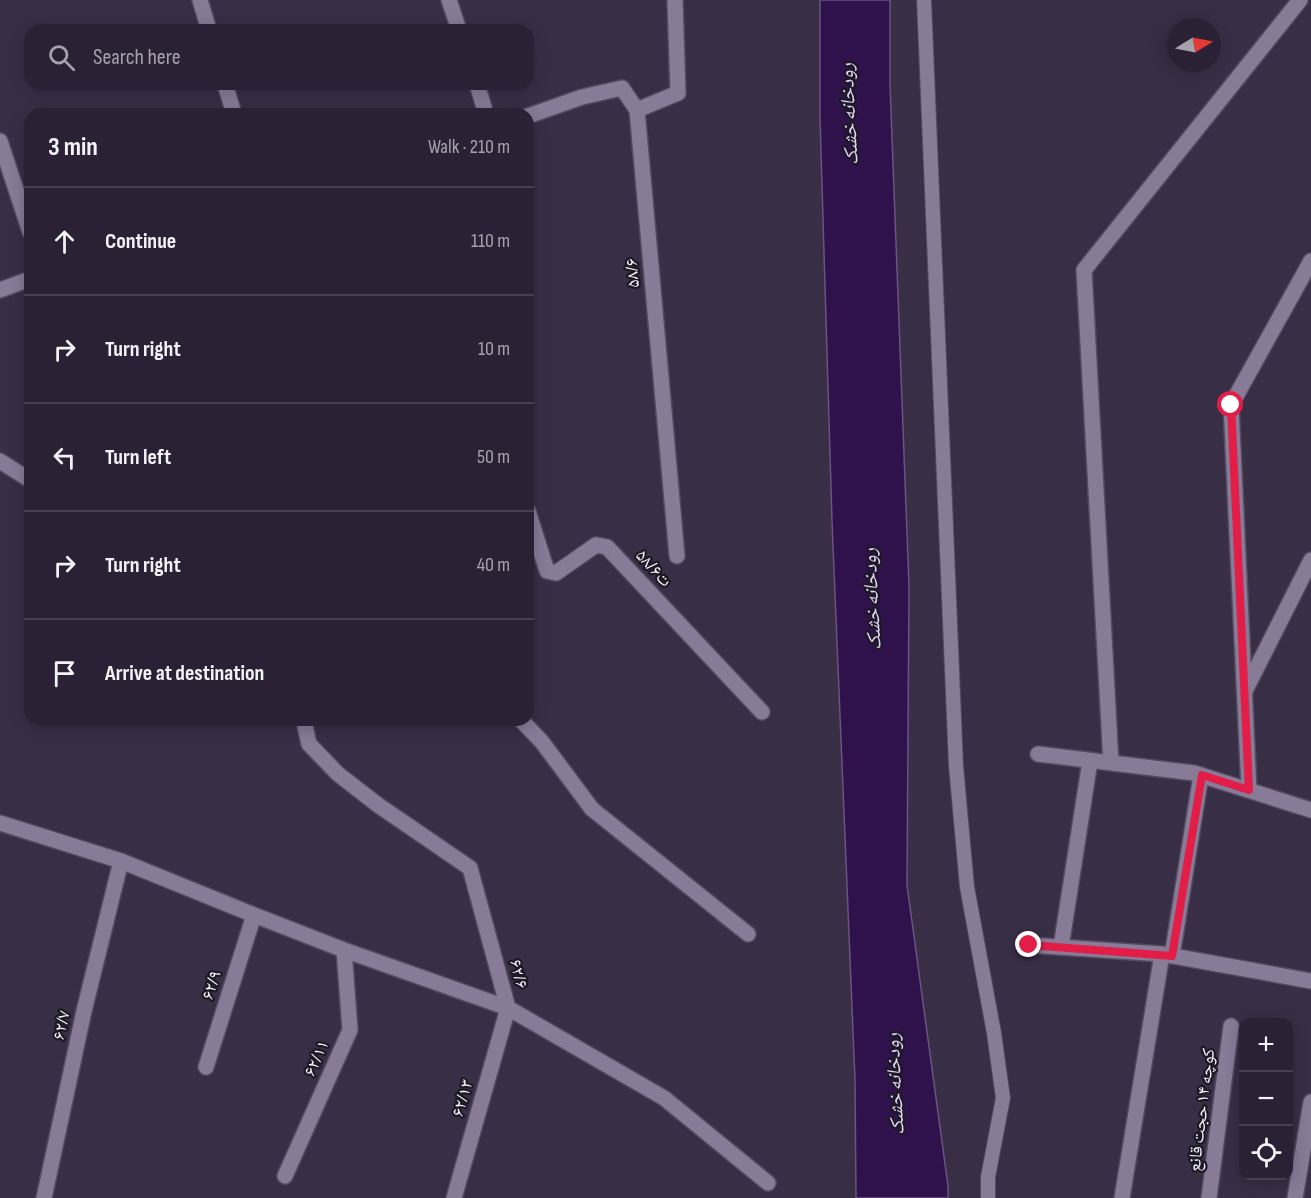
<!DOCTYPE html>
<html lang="en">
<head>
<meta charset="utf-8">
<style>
	:root { --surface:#2a2234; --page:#322a3c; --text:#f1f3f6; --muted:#a5a4ac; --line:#463f4f }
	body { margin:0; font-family:"Sofia Sans Condensed","Noto Naskh Arabic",sans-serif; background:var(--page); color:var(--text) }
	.controls { position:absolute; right:18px; bottom:18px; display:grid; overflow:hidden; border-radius:12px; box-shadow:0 3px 15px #0003 }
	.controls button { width:54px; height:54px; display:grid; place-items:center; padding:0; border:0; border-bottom:2px solid var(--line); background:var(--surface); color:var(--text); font:30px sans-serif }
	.compass { position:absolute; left:1167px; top:18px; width:54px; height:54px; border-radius:50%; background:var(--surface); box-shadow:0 3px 15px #0003; rotate:80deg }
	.stop { position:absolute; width:18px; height:18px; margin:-14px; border:4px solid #e11d48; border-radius:50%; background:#fff }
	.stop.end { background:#e11d48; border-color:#fff; box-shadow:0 2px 6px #0008 }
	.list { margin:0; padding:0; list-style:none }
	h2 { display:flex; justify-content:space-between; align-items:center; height:78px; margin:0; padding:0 24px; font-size:26px }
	h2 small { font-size:20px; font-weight:400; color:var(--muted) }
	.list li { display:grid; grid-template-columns:39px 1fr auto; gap:18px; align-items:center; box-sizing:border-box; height:108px; padding:0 24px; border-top:2px solid var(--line) }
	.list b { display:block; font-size:22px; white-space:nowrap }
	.list em { font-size:20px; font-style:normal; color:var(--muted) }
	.icon { flex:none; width:33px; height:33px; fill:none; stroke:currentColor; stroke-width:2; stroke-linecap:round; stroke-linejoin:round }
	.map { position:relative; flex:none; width:1311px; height:1198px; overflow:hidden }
	.search { position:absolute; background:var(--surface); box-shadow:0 3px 15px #0003; left:24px; top:24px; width:510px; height:66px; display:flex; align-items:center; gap:15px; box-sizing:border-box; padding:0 21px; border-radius:18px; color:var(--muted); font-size:22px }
	.panel { position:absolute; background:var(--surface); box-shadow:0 3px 15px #0003; left:24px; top:108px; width:510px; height:618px; border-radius:18px }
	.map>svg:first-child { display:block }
	.water { fill:#2f114b; stroke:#6a5480; stroke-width:1.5 }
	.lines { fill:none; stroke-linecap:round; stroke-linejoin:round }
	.service-casing { stroke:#534a5e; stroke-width:16 }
	.minor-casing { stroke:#534a5e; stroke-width:18 }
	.service { stroke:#877b98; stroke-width:14 }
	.minor { stroke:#877b98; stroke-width:15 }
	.route { stroke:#e11d48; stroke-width:8 }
	.labels { text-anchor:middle; stroke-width:4.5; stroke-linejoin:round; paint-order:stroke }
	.street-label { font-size:18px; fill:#f5f0fd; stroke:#1d1924 }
	.water-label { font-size:20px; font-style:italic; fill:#e2d3f8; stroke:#1d1924 }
</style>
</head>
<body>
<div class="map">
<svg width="1311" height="1198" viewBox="0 0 1311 1198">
	<rect width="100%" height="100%" fill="#382e46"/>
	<path class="water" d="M 820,0 L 890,0 L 890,85 L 909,586 L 907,885 L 948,1186 L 948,1198 L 856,1198 L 855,1080 L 832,521 L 820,118 Z"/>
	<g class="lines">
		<defs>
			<path id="service" d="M 924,0 L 956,766 L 967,887 L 994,1033 L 1003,1098 L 988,1177 L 988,1198"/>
			<path id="minor" d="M 200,0 L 209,30
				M 449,0 L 459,30
				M 225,84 L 234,114
				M 477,84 L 486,114
				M 637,110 L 678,93 L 675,0
				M 528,116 L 582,97 L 622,88 L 637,110 L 677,556
				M 0,141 L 30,232
				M 0,290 L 30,279
				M 0,461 L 30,480
				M 528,511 L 547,571 L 556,573 L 596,545 L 607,547 L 762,712
				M 1245,691 L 1311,560
				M 308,720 L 305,726 L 309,744 L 338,774 L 378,805 L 470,868 L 508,1008 L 664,1098 L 768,1183
				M 521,720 L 542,742 L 592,809 L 748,934
				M 1038,754 L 1194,773 L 1311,810
				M 1111,763 L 1084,270 L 1300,0
				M 1249,790 L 1231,405 L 1311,261
				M 0,823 L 121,861 L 254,915 L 344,950 L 508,1008 L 454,1198
				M 1029,945 L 1162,954 L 1311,981
				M 1061,947 L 1090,761
				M 1172,956 L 1201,775
				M 206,1067 L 254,915
				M 285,1176 L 350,1030 L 344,950
				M 44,1198 L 84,1011 L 121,861
				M 1122,1198 L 1162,954
				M 1209,1198 L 1231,1026
				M 1295,1198 L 1311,1102"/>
		</defs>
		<use href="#service" class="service-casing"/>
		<use href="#minor" class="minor-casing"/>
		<use href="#service" class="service"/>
		<use href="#minor" class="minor"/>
	</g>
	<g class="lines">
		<path class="route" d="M 1029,945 L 1172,956 L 1202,775 L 1249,790 L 1231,405"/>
	</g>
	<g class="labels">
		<g class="street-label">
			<text transform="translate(632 273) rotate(-95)" y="6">۵۸/۶</text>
			<text transform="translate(654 568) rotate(47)" y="6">۵۸/۶ت</text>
			<text transform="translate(519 974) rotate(75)" y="6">۶۲/۶</text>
			<text transform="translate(211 985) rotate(-72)" y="6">۶۲/۹</text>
			<text transform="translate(61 1025) rotate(-78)" y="6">۶۲/۷</text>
			<text transform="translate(316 1058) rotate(-66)" y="6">۶۲/۱۱</text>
			<text transform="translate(462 1098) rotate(-74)" y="6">۶۲/۱۳</text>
			<text transform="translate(1201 1110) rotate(-83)" y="6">کوچه ۱۴ حجت قانع</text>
		</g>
		<g class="water-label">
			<text transform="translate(848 114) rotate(-93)" y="7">رودخانه خشک</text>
			<text transform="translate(871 599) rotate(-93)" y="7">رودخانه خشک</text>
			<text transform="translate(894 1084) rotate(-93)" y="7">رودخانه خشک</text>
		</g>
	</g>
</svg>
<div class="controls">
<button>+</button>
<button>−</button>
<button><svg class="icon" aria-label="locate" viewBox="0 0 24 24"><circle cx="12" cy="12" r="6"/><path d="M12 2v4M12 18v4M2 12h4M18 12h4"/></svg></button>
</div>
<svg class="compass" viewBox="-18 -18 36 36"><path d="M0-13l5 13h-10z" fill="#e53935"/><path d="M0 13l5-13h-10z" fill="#a5a4ac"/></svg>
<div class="stop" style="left:1231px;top:405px"></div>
<div class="stop end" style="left:1029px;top:945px"></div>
<div class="search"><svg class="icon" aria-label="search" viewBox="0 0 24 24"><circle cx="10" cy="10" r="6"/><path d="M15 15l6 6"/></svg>Search here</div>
<section class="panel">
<h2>3 min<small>Walk · 210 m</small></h2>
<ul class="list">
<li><svg class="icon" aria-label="ahead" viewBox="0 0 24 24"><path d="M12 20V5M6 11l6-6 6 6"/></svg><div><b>Continue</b></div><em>110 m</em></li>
<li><svg class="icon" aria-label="right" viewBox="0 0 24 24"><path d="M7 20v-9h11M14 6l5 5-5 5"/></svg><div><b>Turn right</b></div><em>10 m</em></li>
<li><svg class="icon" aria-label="left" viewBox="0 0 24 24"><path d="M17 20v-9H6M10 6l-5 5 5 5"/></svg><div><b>Turn left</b></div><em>50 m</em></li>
<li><svg class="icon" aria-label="right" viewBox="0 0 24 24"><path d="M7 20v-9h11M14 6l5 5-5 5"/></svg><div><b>Turn right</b></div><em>40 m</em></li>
<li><svg class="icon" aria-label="arrive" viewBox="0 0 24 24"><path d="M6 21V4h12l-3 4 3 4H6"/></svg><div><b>Arrive at destination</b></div></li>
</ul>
</section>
</div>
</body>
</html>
